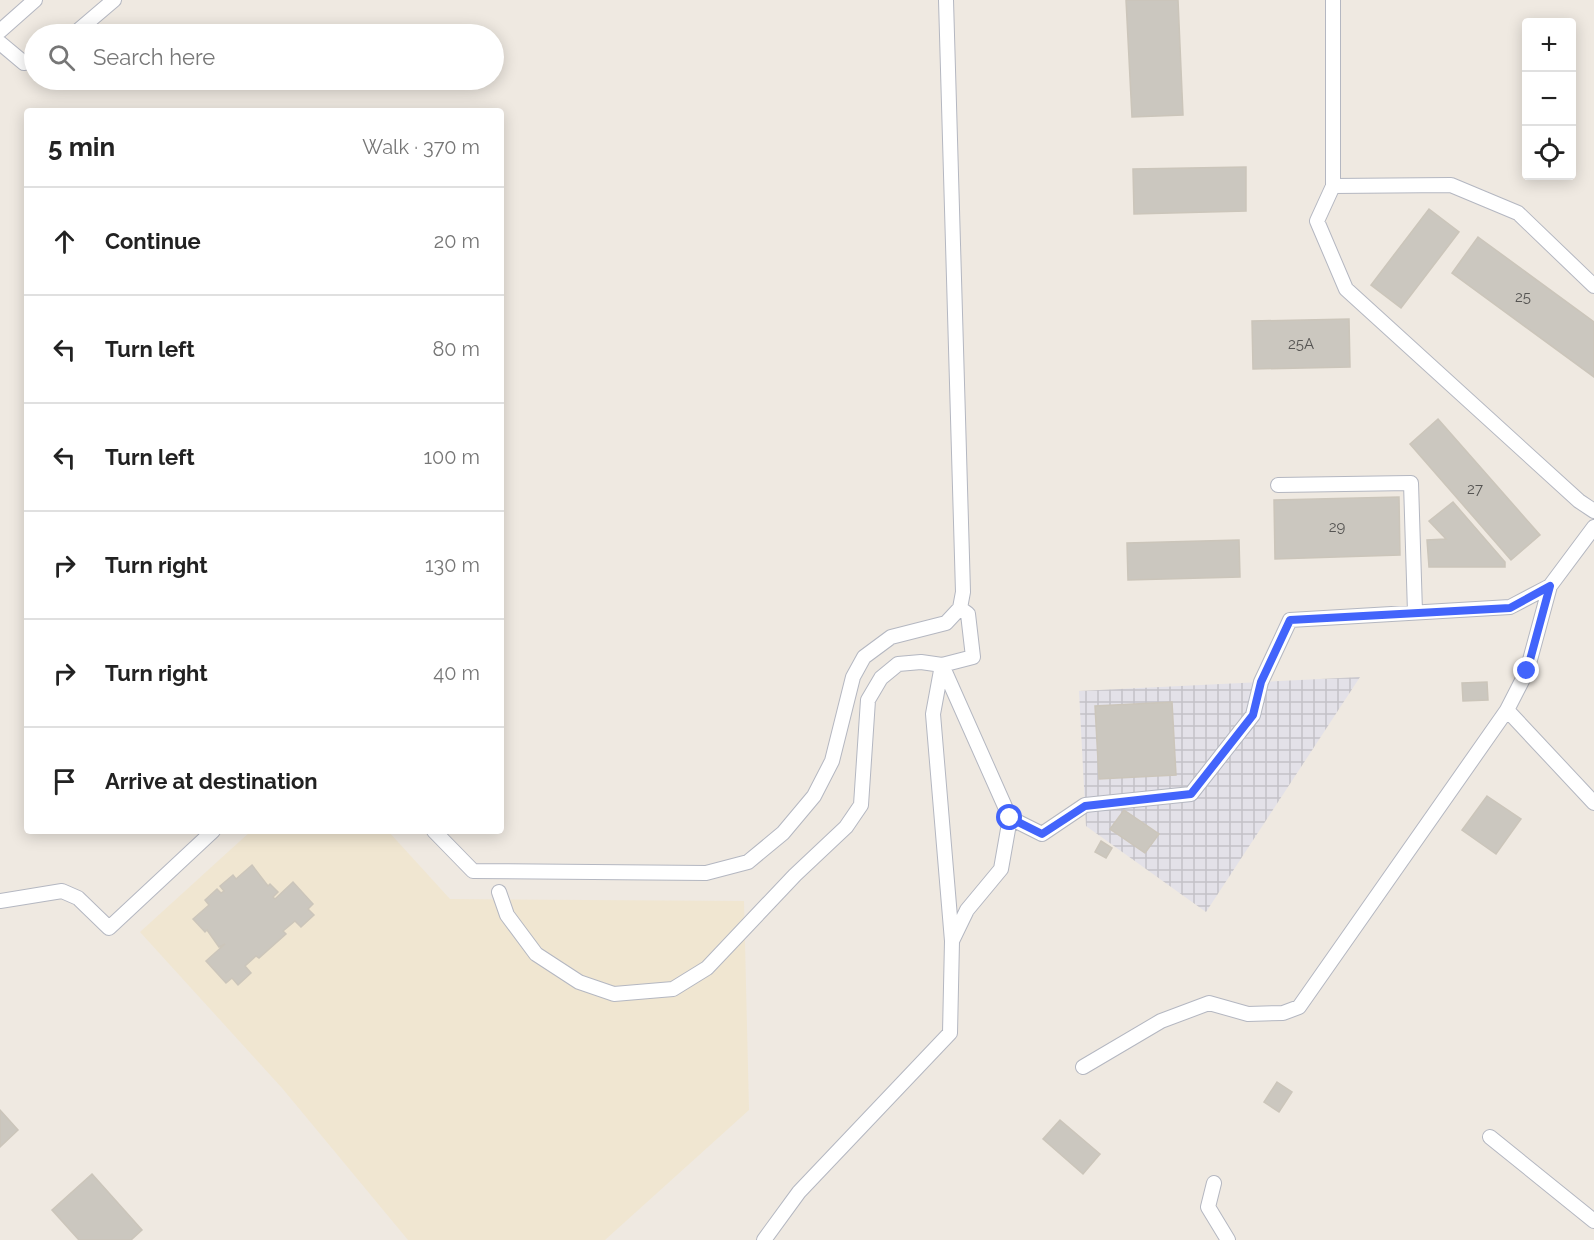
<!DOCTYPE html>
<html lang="en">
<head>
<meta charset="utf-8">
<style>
	:root { --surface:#fff; --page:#f6f6f6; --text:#222; --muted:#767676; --line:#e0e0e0 }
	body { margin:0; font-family:Raleway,sans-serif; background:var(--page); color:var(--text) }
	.controls { position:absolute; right:18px; top:18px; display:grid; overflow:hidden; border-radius:6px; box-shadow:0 3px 15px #0003 }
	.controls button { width:54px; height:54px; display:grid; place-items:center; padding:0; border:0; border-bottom:2px solid var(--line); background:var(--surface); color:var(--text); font:30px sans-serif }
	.stop { position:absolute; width:18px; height:18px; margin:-14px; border:4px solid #4264fb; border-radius:50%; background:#fff }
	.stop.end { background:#4264fb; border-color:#fff; box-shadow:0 2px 6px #0008 }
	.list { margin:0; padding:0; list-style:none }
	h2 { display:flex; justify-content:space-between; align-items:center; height:78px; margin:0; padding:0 24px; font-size:26px }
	h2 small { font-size:20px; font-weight:400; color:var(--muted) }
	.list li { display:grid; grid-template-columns:39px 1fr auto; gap:18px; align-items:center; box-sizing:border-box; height:108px; padding:0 24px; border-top:2px solid var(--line) }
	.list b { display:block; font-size:22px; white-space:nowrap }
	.list em { font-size:20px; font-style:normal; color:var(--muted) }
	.icon { flex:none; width:33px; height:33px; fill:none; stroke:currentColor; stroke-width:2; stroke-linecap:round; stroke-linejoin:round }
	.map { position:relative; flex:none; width:1594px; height:1240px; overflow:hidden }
	.search { position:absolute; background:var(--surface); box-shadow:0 3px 15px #0003; left:24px; top:24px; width:480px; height:66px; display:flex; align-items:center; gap:15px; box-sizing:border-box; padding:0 21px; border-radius:33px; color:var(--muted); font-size:22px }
	.panel { position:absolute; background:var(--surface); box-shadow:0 3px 15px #0003; left:24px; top:108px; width:480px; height:726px; border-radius:6px }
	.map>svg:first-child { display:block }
	.industrial { fill:url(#industrial-grid) }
	.education { fill:#f0e6d1 }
	.building { fill:#cbc7bf; stroke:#cbc5ba; stroke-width:1.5 }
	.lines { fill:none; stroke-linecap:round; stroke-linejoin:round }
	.minor-casing { stroke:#b4b7c1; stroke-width:16 }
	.minor { stroke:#fff; stroke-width:14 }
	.route { stroke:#4264fb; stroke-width:8 }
	.labels { text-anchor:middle; stroke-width:4.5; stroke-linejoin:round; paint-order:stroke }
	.number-label { font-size:15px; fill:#555452 }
</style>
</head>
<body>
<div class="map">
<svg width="1594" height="1240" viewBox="0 0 1594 1240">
	<defs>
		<pattern id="industrial-grid" width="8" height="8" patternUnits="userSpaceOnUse" patternTransform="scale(1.5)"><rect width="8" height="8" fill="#e3e1e8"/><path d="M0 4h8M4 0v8" fill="none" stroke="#c3c1c7"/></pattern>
	</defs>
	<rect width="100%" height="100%" fill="#efe9e1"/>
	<path class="industrial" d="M 1360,677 L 1206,912 L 1086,826 L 1079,691 Z"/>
	<path class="education" d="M 251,831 L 388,831 L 450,899 L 744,901 L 749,1110 L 605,1240 L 408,1240 L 282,1088 L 140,932 Z"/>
	<path class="building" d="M 1126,0 L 1178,0 L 1183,115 L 1132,117 Z
		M 1246,167 L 1246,211 L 1134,214 L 1133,169 Z
		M 1429,209 L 1459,232 L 1401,308 L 1371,285 Z
		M 1478,237 L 1594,322 L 1594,377 L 1452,273 Z
		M 1349,319 L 1350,367 L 1253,369 L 1252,321 Z
		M 1438,419 L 1540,535 L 1511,560 L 1410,444 Z
		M 1399,497 L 1400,555 L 1275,559 L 1274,500 Z
		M 1453,502 L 1505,562 L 1505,567 L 1429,567 L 1427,540 L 1446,539 L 1429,521 Z
		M 1239,540 L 1240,577 L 1128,580 L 1127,543 Z
		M 1487,682 L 1488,700 L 1463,701 L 1462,683 Z
		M 1172,702 L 1176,775 L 1099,779 L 1095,706 Z
		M 1487,796 L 1521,819 L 1496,854 L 1462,830 Z
		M 1124,810 L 1159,834 L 1145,853 L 1110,829 Z
		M 1101,841 L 1112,848 L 1106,858 L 1095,852 Z
		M 252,865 L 268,886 L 270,884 L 278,892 L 273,897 L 275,899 L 293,882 L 313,904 L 308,909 L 314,915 L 301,927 L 295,921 L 283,931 L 286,934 L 259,958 L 256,956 L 245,966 L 251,973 L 238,985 L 232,978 L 226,983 L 206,961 L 225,944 L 219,947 L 207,930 L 205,932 L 193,919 L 209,905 L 205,900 L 217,889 L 221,893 L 224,891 L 220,886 L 233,875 L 236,879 Z
		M 1277,1082 L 1292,1092 L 1279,1112 L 1264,1102 Z
		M 0,1110 L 18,1130 L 0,1147 Z
		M 1060,1120 L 1100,1154 L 1083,1174 L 1043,1139 Z
		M 92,1174 L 142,1230 L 131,1240 L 79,1240 L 52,1210 Z"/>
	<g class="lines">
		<defs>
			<path id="minor" d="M 1333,0 L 1333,186 L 1317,221 L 1346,289 L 1579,501 L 1594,511
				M 0,31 L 35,0
				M 74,34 L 114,0
				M 0,43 L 24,63 L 34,60
				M 1333,186 L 1451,185 L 1518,213 L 1594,286
				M 1278,485 L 1411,483 L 1415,612
				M 1594,527 L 1550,586 L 1527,671 L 1507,710 L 1594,803
				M 434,831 L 473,871 L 706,873 L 748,862 L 783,833 L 814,796 L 832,761 L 853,677 L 864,657 L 891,637 L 946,623 L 960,608 L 963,592 L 946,0
				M 499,892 L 507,915 L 536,954 L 579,982 L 614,994 L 673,989 L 707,968 L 795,875 L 846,827 L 861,805 L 868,700 L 881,678 L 898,664 L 921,662 L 942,665 L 1010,818
				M 0,901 L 62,891 L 78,898 L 109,928 L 213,831
				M 952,941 L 967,910 L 1001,869 L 1010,818 L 1042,834 L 1085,805 L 1191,794 L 1253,715 L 1261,682 L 1290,620 L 1510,607 L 1550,586
				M 1083,1067 L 1161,1021 L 1209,1003 L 1248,1014 L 1283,1013 L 1299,1007 L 1507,710
				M 1490,1137 L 1594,1221
				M 1214,1183 L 1208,1207 L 1228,1240
				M 764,1240 L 799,1192 L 950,1033 L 952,941 L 933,714 L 942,665 L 973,657 L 968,614 L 960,608"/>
		</defs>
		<use href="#minor" class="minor-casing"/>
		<use href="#minor" class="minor"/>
	</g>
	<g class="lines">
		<path class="route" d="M 1010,818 L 1042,834 L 1085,806 L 1191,794 L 1253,715 L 1261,682 L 1290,620 L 1510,608 L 1550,586 L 1527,671"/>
	</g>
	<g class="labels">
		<g class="number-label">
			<text x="1523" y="302">25</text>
			<text x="1301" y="349">25А</text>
			<text x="1475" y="494">27</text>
			<text x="1337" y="532">29</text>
		</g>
	</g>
</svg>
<div class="controls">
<button>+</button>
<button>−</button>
<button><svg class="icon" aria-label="locate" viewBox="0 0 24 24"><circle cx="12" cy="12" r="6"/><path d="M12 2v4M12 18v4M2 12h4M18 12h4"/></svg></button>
</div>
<div class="stop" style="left:1010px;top:818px"></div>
<div class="stop end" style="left:1527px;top:671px"></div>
<div class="search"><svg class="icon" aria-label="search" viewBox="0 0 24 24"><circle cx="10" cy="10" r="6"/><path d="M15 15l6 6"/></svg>Search here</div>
<section class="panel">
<h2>5 min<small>Walk · 370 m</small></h2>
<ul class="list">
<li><svg class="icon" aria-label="ahead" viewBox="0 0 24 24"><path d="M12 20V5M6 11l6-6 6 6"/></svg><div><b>Continue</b></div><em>20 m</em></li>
<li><svg class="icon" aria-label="left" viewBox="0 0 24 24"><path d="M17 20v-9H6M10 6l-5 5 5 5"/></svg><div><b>Turn left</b></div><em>80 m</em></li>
<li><svg class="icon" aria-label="left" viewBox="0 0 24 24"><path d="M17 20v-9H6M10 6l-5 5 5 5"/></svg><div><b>Turn left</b></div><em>100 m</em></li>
<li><svg class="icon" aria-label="right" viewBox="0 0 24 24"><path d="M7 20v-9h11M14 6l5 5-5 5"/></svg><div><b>Turn right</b></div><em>130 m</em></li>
<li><svg class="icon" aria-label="right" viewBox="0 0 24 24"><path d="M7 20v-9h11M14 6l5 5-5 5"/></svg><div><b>Turn right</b></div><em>40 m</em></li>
<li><svg class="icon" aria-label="arrive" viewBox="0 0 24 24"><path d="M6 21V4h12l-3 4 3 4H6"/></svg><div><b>Arrive at destination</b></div></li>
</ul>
</section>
</div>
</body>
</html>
